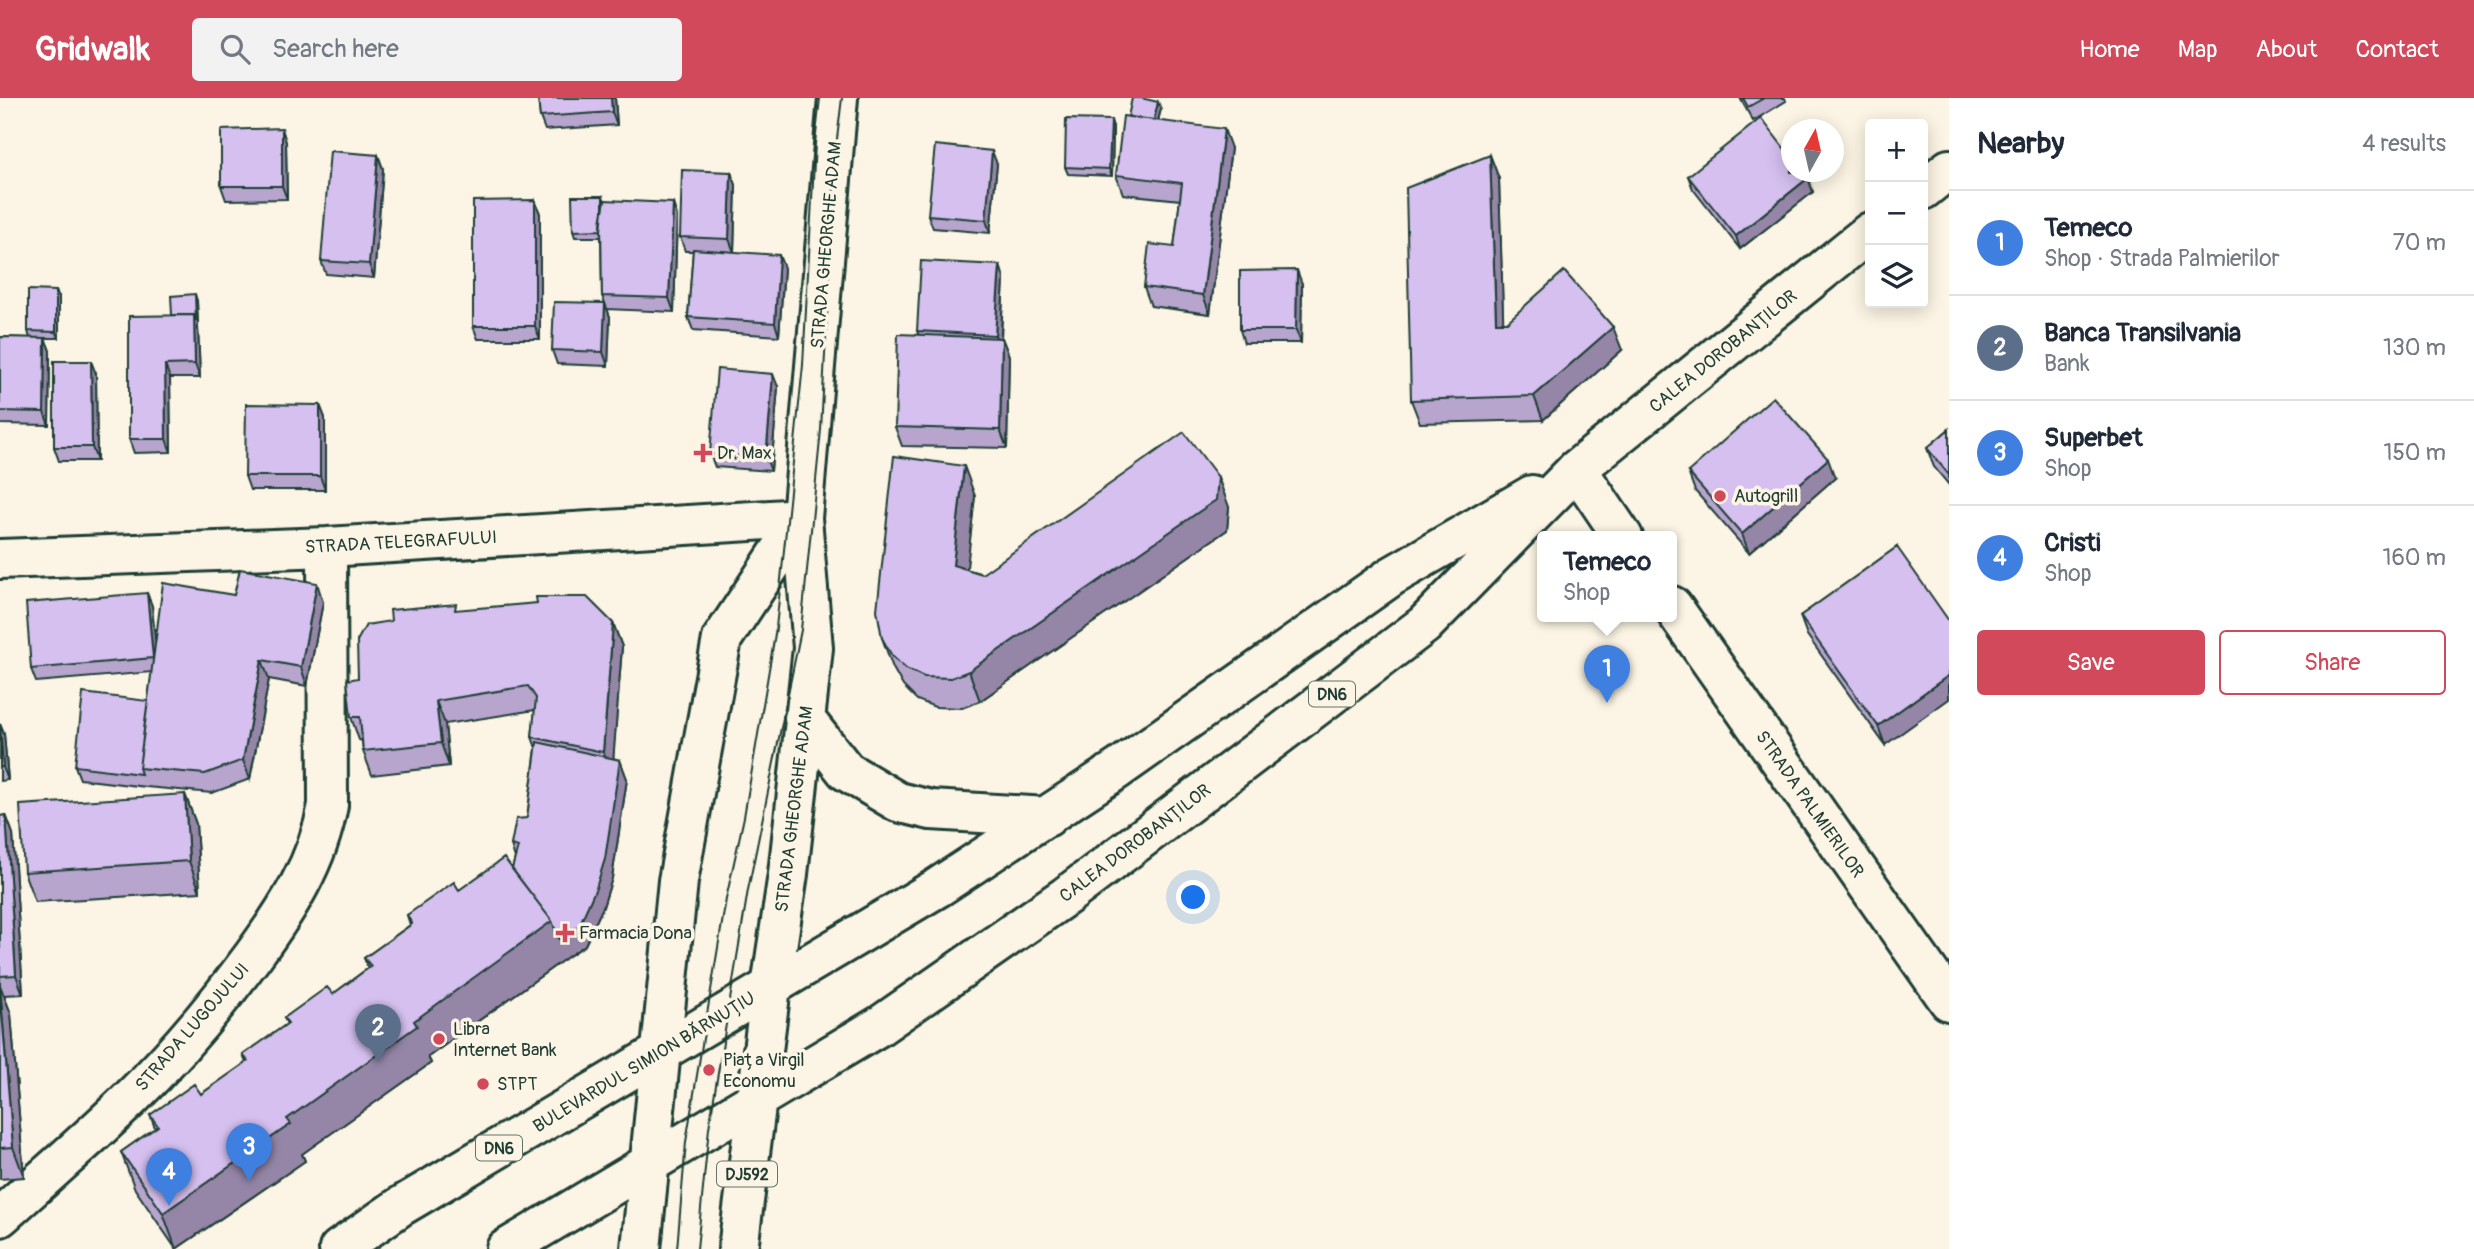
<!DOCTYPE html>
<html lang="en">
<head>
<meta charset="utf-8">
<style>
	:root { --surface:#fff; --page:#f2f2f3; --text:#1f2937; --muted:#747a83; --line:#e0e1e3; --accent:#d1495b }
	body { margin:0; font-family:Pangolin,sans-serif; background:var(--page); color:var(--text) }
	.controls { position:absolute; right:21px; top:21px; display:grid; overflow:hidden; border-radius:7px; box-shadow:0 4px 18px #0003 }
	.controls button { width:63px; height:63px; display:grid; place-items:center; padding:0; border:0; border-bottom:2px solid var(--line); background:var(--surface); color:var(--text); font:35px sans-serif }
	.compass { position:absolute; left:1781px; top:21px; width:63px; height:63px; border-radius:50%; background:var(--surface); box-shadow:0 4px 18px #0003; rotate:8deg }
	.you { position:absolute; left:1194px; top:800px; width:24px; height:24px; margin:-18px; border:5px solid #fff; border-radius:50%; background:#1a73e8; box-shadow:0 0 0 10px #1a73e833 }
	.badge { display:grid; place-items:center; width:46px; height:46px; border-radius:50%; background:var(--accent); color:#fff; font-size:23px; font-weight:700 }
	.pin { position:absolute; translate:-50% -58px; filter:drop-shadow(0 2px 4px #0008) }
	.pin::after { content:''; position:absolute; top:37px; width:24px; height:21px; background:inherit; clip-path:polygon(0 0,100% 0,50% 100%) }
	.popup { position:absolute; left:1537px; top:433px; width:140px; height:91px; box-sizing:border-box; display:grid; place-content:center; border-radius:7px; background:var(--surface); filter:drop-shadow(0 2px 5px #0005); font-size:23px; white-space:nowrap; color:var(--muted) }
	.popup b { font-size:26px; color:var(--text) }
	.popup::after { content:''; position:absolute; left:50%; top:100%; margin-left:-14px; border:14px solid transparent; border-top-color:var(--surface) }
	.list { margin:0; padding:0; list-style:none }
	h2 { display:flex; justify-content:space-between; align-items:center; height:91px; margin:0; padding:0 28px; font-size:30px }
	h2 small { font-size:23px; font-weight:400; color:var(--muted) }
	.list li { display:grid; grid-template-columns:46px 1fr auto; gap:21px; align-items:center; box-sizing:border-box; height:105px; padding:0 28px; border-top:2px solid var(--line) }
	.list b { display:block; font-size:26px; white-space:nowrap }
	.list p { margin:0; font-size:23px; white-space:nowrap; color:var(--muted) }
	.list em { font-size:23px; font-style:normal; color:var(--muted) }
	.actions { display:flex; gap:14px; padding:21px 28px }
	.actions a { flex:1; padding:16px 0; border:2px solid var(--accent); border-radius:7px; text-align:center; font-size:24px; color:var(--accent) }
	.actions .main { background:var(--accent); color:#fff }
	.icon { flex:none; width:38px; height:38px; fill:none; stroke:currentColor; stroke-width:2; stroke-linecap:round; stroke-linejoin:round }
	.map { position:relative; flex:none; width:1949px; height:1151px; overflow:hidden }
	header { display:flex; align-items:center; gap:42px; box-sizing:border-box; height:98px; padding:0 35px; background:var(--accent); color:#fff }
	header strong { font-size:33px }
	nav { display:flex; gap:38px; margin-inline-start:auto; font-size:24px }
	.search { width:490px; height:63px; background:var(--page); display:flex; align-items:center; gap:18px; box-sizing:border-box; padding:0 24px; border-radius:7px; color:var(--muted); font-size:26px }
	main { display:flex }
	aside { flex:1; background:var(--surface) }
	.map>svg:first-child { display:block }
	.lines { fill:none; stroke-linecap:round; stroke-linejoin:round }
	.minor-casing { stroke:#1f3d34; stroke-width:44 }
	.major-casing { stroke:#1f3d34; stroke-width:44 }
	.minor { stroke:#fcf5e5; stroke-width:38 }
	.major { stroke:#fcf5e5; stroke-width:38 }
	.tram { stroke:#1f3d34; stroke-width:2 }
	.wall { fill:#b7a5ce; stroke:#1f3d34; stroke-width:2 }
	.shaded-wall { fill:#9586a8; stroke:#1f3d34; stroke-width:2 }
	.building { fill:#d5c0f0; stroke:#1f3d34; stroke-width:2 }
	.poi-dot { fill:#d1495b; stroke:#fcf5e5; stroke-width:2.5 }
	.labels { text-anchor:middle; stroke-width:7; stroke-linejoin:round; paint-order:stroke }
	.shield { fill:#fcf5e5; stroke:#617469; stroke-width:2 }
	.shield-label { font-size:16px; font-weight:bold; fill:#1f3d34 }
	.street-label { font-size:18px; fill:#1f3d34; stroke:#fcf5e5 }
	.poi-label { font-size:18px; fill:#1f3d34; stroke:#fcf5e5; text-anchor:start }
</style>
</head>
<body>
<header>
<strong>Gridwalk</strong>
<div class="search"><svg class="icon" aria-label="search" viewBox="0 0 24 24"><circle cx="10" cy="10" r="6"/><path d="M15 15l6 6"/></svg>Search here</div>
<nav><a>Home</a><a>Map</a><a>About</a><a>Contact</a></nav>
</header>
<main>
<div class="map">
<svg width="1949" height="1151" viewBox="0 0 1949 1151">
	<rect width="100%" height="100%" fill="#fcf5e5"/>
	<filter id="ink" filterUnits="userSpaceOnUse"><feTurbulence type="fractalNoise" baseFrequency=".0143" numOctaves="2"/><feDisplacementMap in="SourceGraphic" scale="14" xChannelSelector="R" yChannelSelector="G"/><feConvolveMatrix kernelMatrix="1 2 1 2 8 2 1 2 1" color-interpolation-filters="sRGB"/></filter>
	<g filter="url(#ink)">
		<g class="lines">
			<defs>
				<path id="minor" d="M 1577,371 L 1623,439
					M 0,461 L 327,449 L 802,420
					M 1672,508 L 1949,903
					M 0,1119 C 44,1079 89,1041 131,1000 C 175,957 216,908 253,858 C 287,812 318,764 328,707 L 327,449"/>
				<path id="major" d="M 1923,92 L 1949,71
					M 804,620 L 846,673 L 898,704 L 931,712 L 1047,719
					M 339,1151 L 401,1108 L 937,790 L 1118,671 L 1392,478 L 1532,397
					M 506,1151 L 878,929 L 1066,798 L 1424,527 L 1577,371 L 1870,134
					M 641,1151 L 678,783 L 722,541 L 802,420
					M 738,1151 L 771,889 L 788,776 L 813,550 L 802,420 L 838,0"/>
			</defs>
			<use href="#minor" class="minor-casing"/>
			<use href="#major" class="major-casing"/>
			<use href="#minor" class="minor"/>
			<use href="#major" class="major"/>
			<path class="tram" d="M 677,1151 L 686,1044 L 726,801 L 744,719 L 776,530 L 803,267 L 815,46 L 820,0
				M 697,1151 L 709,1030 L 748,792 L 801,532 L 821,332 L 836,49 L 842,0"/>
		</g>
		<path class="wall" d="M 538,0 L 615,0 L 617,27 L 545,32 L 540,19 Z
			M 1740,0 L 1785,0 L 1786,3 L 1753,23 Z
			M 1161,11 L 1158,23 L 1231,50 L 1210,216 L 1151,208 L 1144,189 L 1174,149 L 1180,102 L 1123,96 L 1116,77 L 1128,19 Z
			M 1113,29 L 1112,78 L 1068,76 L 1065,69 Z
			M 286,44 L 287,101 L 226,102 L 221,88 Z
			M 378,57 L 383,71 L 374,180 L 326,176 L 321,163 Z
			M 1490,57 L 1499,81 L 1503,224 L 1622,252 L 1543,322 L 1420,325 L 1411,302 Z
			M 997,66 L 990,135 L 933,130 L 928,117 Z
			M 731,74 L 736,87 L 734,154 L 784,170 L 779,238 L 693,232 L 688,219 L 693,153 L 685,153 L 680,139 Z
			M 1688,78 L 1808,80 L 1813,94 L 1740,151 L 1693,91 Z
			M 603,98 L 605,103 L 677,118 L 674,214 L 607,211 L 610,219 L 608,268 L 557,266 L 552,252 L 605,205 L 602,198 L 601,139 L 575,139 L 573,133 Z
			M 535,102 L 540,116 L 540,241 L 478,241 L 473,228 Z
			M 1004,180 L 1001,240 L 1002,240 L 1009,258 L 1007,350 L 902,348 L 895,329 L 919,237 L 917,233 Z
			M 1302,186 L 1301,245 L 1244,245 L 1240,232 Z
			M 59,199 L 59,240 L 45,240 L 50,253 L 49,327 L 0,326 L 0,239 L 30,240 L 28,233 Z
			M 197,203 L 200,280 L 170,280 L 171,354 L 134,355 L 129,341 L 172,217 Z
			M 96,276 L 97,363 L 59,363 L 54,349 Z
			M 778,289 L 771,373 L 715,369 L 710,356 Z
			M 320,307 L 325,320 L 325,392 L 250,392 L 245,378 Z
			M 1949,331 L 1949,387 L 1934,369 L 1927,350 Z
			M 1688,374 L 1835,380 L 1749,455 L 1695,393 Z
			M 975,398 L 966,471 L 982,476 L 1229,409 L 1227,432 L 980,603 L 962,610 L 935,609 L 917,602 L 903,588 L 893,570 L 882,540 Z
			M 1897,449 L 1885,647 L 1807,537 L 1800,518 Z
			M 147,495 L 152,508 L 155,545 L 234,497 L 323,504 L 307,588 L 269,581 L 250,681 L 212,695 L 146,689 L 80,681 L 75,668 L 148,603 L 152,574 L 36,584 L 31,571 Z
			M 458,512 L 613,525 L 622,549 L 613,660 L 620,662 L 627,681 L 612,780 L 603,809 L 585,847 L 566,860 L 428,959 L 431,965 L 302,1056 L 305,1063 L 176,1151 L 135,1091 L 121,1054 L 155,1030 L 150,1017 L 201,996 L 246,965 L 243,957 L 287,926 L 284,920 L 333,896 L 368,870 L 364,860 L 410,827 L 407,817 L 459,792 L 512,771 L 515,760 L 511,747 L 527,720 L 536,650 L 532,639 L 535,612 L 445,626 L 449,668 L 372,677 L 363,653 L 362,643 L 359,642 L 351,619 L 358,580 Z
			M 0,626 L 4,636 L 8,682 L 0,683 Z
			M 185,696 L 196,726 L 200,794 L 35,804 L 24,774 Z
			M 6,717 L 13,736 L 23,896 L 4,897 L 11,916 L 24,1079 L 0,1081 L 0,718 Z"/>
		<path class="shaded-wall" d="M 611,0 L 615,0 L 617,27 L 612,14 Z
			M 1158,4 L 1161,11 L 1154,37 L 1152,30 Z
			M 1111,22 L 1113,29 L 1112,78 L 1109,71 Z
			M 282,30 L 286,44 L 287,101 L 282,88 Z
			M 1224,31 L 1231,50 L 1210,216 L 1203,197 Z
			M 992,53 L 997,66 L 990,135 L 986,122 Z
			M 378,57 L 383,71 L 374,180 L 369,166 Z
			M 1490,57 L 1499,81 L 1504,248 L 1496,224 Z
			M 731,74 L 736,87 L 734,154 L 729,141 Z
			M 1808,80 L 1813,94 L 1740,151 L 1736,138 Z
			M 535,102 L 540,116 L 540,241 L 535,228 Z
			M 673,105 L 677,118 L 674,214 L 669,200 Z
			M 779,157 L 784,170 L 779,238 L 775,225 Z
			M 1000,167 L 1004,180 L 1000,251 L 995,237 Z
			M 1297,172 L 1302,186 L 1301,245 L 1296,232 Z
			M 56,193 L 59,199 L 59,240 L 56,234 Z
			M 195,196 L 197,203 L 200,280 L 195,266 L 194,217 Z
			M 605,205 L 610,219 L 608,268 L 603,254 Z
			M 1613,229 L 1622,252 L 1543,322 L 1534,298 Z
			M 45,240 L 50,253 L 49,327 L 44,314 Z
			M 1002,240 L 1009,258 L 1007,350 L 1000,332 Z
			M 91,263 L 96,276 L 97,363 L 92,349 Z
			M 165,267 L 170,280 L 171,354 L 166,341 Z
			M 773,276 L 778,289 L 771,373 L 766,360 Z
			M 320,307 L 325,320 L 325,392 L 320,378 Z
			M 1828,361 L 1835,380 L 1749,455 L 1742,436 Z
			M 964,368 L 975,398 L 964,497 L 953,467 Z
			M 1218,379 L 1229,409 L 1227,432 L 980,603 L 969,573 Z
			M 317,485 L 323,504 L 307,588 L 301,569 Z
			M 147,495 L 152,508 L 158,573 L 153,560 Z
			M 613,525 L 622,549 L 612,678 L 603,654 Z
			M 262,562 L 269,581 L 250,681 L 243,662 Z
			M 1949,577 L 1949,601 L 1885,647 L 1878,628 Z
			M 436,603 L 445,626 L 449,668 L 441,645 Z
			M 0,626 L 4,636 L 8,682 L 3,669 Z
			M 620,662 L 627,681 L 612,780 L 603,809 L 585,847 L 566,860 L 428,959 L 431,965 L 302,1056 L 305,1063 L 176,1151 L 163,1115 L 414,923 Z
			M 185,696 L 196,726 L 200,794 L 189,763 Z
			M 6,717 L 13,736 L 23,896 L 16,877 Z
			M 0,887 L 11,916 L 24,1079 L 13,1049 Z"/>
		<path class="building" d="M 538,0 L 611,0 L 612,14 L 540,19 Z
			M 1132,0 L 1141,0 L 1158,4 L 1154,22 L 1128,19 Z
			M 1743,0 L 1764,0 L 1748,9 Z
			M 1123,18 L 1224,31 L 1203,197 L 1144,189 L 1149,146 L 1174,149 L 1182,85 L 1116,77 Z
			M 1761,20 L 1791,59 L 1791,74 L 1803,74 L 1808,80 L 1736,138 L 1688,78 Z
			M 1066,21 L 1111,22 L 1109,71 L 1065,69 Z
			M 282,30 L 282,88 L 221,88 L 221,32 Z
			M 935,47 L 992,53 L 986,122 L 928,117 Z
			M 330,53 L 378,57 L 369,166 L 321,163 Z
			M 1490,57 L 1496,224 L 1507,224 L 1564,173 L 1613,229 L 1534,298 L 1411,302 L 1406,90 Z
			M 682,72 L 731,74 L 729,141 L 680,139 Z
			M 572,98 L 603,98 L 603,113 L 601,132 L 573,133 Z
			M 535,102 L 535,228 L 473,228 L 473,103 Z
			M 605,102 L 673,105 L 669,200 L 602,198 L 601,125 Z
			M 693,151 L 779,157 L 775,225 L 688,219 Z
			M 921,163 L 1000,167 L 995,237 L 917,233 Z
			M 1297,172 L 1296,232 L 1240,232 L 1240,173 Z
			M 28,192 L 56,193 L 56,234 L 28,233 Z
			M 195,196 L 196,223 L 194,217 L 172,217 L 171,198 Z
			M 554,204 L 605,205 L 603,254 L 552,252 Z
			M 194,217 L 195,266 L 165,267 L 166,341 L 129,341 L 129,218 Z
			M 898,236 L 1002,240 L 1000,332 L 895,329 Z
			M 0,239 L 45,240 L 44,314 L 0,313 Z
			M 54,263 L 91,263 L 92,349 L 54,349 Z
			M 717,271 L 773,276 L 766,360 L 710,356 Z
			M 1773,299 L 1828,361 L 1742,436 L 1688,374 Z
			M 246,306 L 320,307 L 320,378 L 245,378 Z
			M 1949,331 L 1949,377 L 1927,350 Z
			M 1184,334 L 1218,379 L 1216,402 L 969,573 L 951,580 L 924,579 L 906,571 L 892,558 L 882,540 L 877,512 L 894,358 L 964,368 L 953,467 L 982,476 Z
			M 1897,449 L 1949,523 L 1949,577 L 1878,628 L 1800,518 Z
			M 240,471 L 317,485 L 301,569 L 262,562 L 243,662 L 205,676 L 139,670 L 163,485 L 234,497 Z
			M 147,495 L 153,560 L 31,571 L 26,505 Z
			M 536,499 L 587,499 L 613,525 L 603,654 L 532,639 L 536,600 L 528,588 L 436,603 L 441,645 L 363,653 L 360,619 L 351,619 L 347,582 L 358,580 L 357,543 L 366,527 L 391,523 L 390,512 L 456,506 L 455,512 L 537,505 Z
			M 83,595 L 148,603 L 139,670 L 141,676 L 75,668 Z
			M 0,636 L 3,669 L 0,669 Z
			M 537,644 L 620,662 L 605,761 L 596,790 L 579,828 L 559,841 L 552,823 L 512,771 L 518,749 L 511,747 L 516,721 L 527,720 Z
			M 185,696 L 189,763 L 24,774 L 20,707 Z
			M 6,717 L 16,877 L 0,878 L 0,718 Z
			M 504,760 L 552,823 L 414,923 L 417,928 L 287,1021 L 291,1026 L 163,1115 L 121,1054 L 158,1028 L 150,1017 L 194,986 L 201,996 L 248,963 L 243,957 L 288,925 L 284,920 L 327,889 L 333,896 L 371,868 L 364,860 L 412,826 L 407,817 L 454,784 L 459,792 Z
			M 0,891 L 13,1049 L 0,1050 Z"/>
	</g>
	<g class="poi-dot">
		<path d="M699.5 344.5h7v7h7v7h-7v7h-7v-7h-7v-7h7z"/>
		<circle cx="1720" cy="398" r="7"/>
		<path d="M561.5 824.5h7v7h7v7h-7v7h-7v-7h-7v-7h7z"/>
		<circle cx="439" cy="941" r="7"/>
		<circle cx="709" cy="972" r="7"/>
		<circle cx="483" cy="986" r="7"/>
	</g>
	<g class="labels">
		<g class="shield">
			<rect x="1309" y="583.5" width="46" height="25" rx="5"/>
			<rect x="476" y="1037.5" width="46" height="25" rx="5"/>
			<rect x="717" y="1063.5" width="60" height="25" rx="5"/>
		</g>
		<g class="shield-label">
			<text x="1332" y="602">DN6</text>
			<text x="499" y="1056">DN6</text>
			<text x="747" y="1082">DJ592</text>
		</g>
		<g class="street-label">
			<text transform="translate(826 147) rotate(-85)" y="6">STRADA GHEORGHE ADAM</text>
			<text transform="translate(1723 253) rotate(-39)" y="6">CALEA DOROBANȚILOR</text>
			<text transform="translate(401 444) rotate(-3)" y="6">STRADA TELEGRAFULUI</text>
			<text transform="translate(1810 706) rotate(55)" y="6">STRADA PALMIERILOR</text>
			<text transform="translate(794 711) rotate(-83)" y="6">STRADA GHEORGHE ADAM</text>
			<text transform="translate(1135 745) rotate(-37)" y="6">CALEA DOROBANȚILOR</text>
			<text transform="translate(192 929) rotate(-49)" y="6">STRADA LUGOJULUI</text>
			<text transform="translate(644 964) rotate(-31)" y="6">BULEVARDUL SIMION BĂRNUȚIU</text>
		</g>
		<g class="poi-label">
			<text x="717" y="361">Dr. Max</text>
			<text x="1734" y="404">Autogrill</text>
			<text x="579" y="841">Farmacia Dona</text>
			<text x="453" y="937">Libra<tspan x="453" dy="21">Internet Bank</tspan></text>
			<text x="723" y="968">Piața Virgil<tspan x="723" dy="21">Economu</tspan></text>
			<text x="497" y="992">STPT</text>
		</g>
	</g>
</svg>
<div class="controls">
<button>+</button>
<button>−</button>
<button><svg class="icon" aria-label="layers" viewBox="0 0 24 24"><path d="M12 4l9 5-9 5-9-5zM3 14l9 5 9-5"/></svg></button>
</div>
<svg class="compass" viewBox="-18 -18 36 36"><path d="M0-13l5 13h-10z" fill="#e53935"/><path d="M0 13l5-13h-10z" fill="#747a83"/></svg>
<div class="you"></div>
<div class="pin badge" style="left:1607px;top:605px;background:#3f7fe0">1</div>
<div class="popup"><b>Temeco</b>Shop</div>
<div class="pin badge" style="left:378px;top:964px;background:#5c6f8a">2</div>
<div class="pin badge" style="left:249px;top:1083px;background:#3f7fe0">3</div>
<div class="pin badge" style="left:169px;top:1108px;background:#3f7fe0">4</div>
</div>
<aside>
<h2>Nearby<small>4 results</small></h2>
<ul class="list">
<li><span class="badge" style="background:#3f7fe0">1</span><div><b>Temeco</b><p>Shop · Strada Palmierilor</p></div><em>70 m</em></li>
<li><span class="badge" style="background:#5c6f8a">2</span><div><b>Banca Transilvania</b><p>Bank</p></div><em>130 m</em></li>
<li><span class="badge" style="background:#3f7fe0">3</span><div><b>Superbet</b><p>Shop</p></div><em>150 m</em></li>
<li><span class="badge" style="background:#3f7fe0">4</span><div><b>Cristi</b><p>Shop</p></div><em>160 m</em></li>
</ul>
<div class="actions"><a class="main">Save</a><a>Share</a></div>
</aside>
</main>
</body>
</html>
